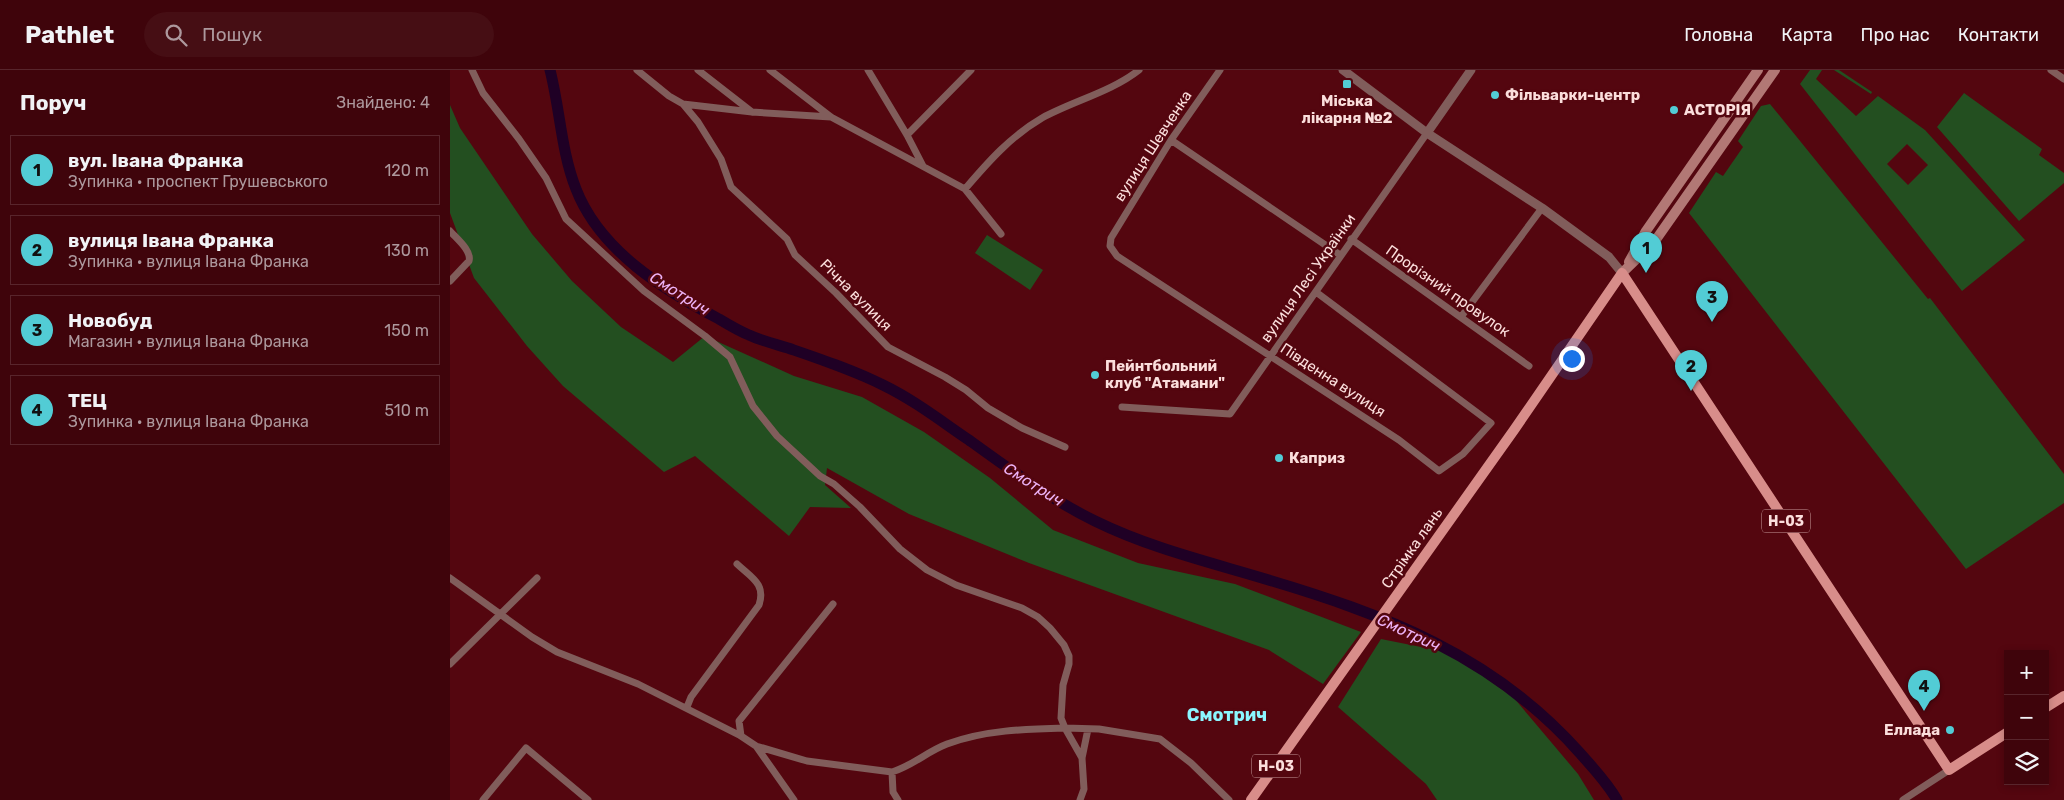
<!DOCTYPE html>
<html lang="uk">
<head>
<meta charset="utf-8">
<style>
	:root { --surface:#3f040b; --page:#460e14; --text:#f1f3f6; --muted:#ad989d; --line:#58252c; --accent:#52ccd5 }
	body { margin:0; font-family:Rubik,sans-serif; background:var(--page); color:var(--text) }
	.controls { position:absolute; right:15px; bottom:15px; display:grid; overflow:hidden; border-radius:0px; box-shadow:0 2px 8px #0003 }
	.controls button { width:45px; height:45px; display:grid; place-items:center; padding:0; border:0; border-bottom:1px solid var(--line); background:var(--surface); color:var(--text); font:25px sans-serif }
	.you { position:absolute; left:1121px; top:288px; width:18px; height:18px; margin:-12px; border:4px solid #fff; border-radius:50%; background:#1a73e8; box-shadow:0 0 0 8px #1a73e833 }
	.badge { display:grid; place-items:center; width:32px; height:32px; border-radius:50%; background:var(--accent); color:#111; font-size:16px; font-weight:700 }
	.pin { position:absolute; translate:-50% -41px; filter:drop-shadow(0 1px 2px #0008) }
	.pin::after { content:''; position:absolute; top:26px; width:18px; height:15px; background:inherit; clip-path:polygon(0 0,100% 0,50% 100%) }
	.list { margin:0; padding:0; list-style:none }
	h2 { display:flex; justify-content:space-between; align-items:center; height:65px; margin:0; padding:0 20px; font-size:21px }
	h2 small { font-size:16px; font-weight:400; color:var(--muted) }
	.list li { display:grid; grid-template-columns:32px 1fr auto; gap:15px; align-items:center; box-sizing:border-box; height:70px; margin:0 10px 10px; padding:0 10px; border:1px solid var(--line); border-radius:0px }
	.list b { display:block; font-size:19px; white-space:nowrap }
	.list p { margin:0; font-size:16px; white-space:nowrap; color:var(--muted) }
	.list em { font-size:16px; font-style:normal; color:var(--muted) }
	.icon { flex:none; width:28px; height:28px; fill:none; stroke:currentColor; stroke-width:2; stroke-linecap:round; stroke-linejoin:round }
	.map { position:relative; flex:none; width:1614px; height:730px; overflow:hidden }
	header { display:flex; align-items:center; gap:30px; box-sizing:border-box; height:70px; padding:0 25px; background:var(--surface); border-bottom:1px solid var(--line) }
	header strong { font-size:24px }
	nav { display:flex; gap:28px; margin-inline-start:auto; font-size:18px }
	.search { width:350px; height:45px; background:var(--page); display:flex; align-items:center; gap:12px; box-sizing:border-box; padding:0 18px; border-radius:28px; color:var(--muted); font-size:19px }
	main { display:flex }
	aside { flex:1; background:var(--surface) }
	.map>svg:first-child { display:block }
	.green { fill:#234f20; fill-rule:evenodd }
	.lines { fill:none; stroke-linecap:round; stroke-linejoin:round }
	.river { stroke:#1f0025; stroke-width:11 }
	.minor { stroke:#815d5b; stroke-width:7 }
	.tertiary { stroke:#815d5b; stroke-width:9 }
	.secondary { stroke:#b27875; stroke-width:10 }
	.primary { stroke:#d88d8a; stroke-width:10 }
	.poi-dot { fill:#52ccd5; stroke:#54060f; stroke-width:2 }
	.labels { text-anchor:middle; stroke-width:5; stroke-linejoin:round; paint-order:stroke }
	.shield { fill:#54060f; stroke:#c99d9e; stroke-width:1 }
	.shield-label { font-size:14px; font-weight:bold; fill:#fbdedc }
	.poi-label { font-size:15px; font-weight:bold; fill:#fbdedc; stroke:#54060f; text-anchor:start }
	.street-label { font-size:15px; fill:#fbdedc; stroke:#54060f }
	.water-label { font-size:16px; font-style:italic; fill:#edb2f6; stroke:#54060f }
	.quarter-label { font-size:18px; font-weight:bold; fill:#8bf6ff; stroke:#54060f }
</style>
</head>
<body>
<header>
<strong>Pathlet</strong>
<div class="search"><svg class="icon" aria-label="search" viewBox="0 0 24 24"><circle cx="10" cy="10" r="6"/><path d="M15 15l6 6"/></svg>Пошук</div>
<nav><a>Головна</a><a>Карта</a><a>Про нас</a><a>Контакти</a></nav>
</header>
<main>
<aside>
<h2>Поруч<small>Знайдено: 4</small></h2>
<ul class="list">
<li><span class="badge">1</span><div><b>вул. Івана Франка</b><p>Зупинка · проспект Грушевського</p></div><em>120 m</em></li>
<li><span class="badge">2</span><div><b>вулиця Івана Франка</b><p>Зупинка · вулиця Івана Франка</p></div><em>130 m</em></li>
<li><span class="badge">3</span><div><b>Новобуд</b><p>Магазин · вулиця Івана Франка</p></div><em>150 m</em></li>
<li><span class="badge">4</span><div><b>ТЕЦ</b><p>Зупинка · вулиця Івана Франка</p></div><em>510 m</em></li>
</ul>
</aside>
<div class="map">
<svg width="1614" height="730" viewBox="0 0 1614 730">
	<rect width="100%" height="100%" fill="#54060f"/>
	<path class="green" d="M 1360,0 L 1372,0 L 1366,9 L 1406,46 L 1428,26 L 1475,60 L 1575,170 L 1512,221 L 1350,14 ZM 1457,74 L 1478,95 L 1458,115 L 1437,94 Z
		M 1384,0 L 1389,0 L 1422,22 L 1421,24 Z
		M 1514,23 L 1592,79 L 1589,85 L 1614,103 L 1614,113 L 1569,151 L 1487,57 Z
		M 1320,34 L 1478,229 L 1480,228 L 1614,404 L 1614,433 L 1516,499 L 1239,143 L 1266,102 L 1273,106 L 1293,77 L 1288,71 L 1311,36 Z
		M 0,35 L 10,58 L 82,164 L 122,211 L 171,257 L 223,292 L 255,266 L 344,306 L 412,327 L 474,362 L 540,408 L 603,460 L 688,493 L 785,514 L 911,562 L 873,614 L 819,580 L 579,493 L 459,444 L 377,398 L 375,415 L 401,438 L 360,437 L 339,466 L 245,386 L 214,402 L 113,316 L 77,276 L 24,208 L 0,143 Z
		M 537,165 L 593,200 L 580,220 L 525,183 Z
		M 931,569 L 1001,583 L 1064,628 L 1128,704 L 1144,730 L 987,730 L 976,714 L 888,637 Z"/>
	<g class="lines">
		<path class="river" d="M 100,0 C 110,39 111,81 126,119 C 150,181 214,220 269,249 C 279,255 289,261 299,265 C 312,271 325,274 338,278 C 370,289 403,300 433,315 C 464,330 491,351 519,370 C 559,399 600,429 645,451 C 698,477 755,491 812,508 C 934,544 1043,585 1129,682 C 1143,698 1157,712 1167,730"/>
		<path class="minor" d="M 22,0 L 33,23 L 69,69 L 96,108 L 116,149 L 194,221 L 255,266 L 280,287 L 303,336 L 327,366 L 370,406 L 384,414 L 410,437 L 450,479 L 477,500 L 506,515 L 572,538 L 588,547 L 600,558 L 614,575 L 619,586 L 619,594 L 613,615 L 611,648 L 615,658 L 649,659 L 710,669 L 741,693 L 779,730
			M 187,0 L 219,26 L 233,34 L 248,52 L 271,89 L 281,117 L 337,169 L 345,185 L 386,223 L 438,277 L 495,307 L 516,320 L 538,338 L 572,358 L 615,377
			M 248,0 L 302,42
			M 320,0 L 381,47 L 515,119 L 551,164
			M 418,0 L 457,65 L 473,96
			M 770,0 L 721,70 L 661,168 L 660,176 L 667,186 L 949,370 L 989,401 L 1013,384 L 1041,353 L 866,222
			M 1601,0 L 1614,9
			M 233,34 L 302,42 L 381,47
			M 457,65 L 521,0
			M 721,70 L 890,185
			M 515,119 C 538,92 561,66 592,48 C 623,31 661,22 689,0
			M 0,161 C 7,169 22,181 19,191 L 0,211
			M 901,169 L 1079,296
			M 1011,247 L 1092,138
			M 672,337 L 780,344 L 977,63
			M 0,508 L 82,567 L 107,582 L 188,614 L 291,666 L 306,676 L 344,730
			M 0,594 L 87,508
			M 237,637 L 241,627 L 309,535 C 316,514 302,508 287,494
			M 291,666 L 289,651 L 383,534
			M 306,676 L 357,691 L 442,702 C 462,696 478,681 497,674 C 535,660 575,659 615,658 L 632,688
			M 442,702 L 443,722 L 448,730
			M 33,730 L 76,678 L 138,730
			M 630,730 L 634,719 L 632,688 L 638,659
			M 1453,730 L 1499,700"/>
		<path class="tertiary" d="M 893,0 L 977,63 L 1092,138 L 1159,187 L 1172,203
			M 977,63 L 1021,0"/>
		<path class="secondary" d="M 1179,192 L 1196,161 L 1308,0
			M 1172,203 L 1205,171 L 1325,0"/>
		<path class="primary" d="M 1595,638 L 1614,626
			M 801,730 L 1064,360 L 1172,203 L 1499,700 L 1558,662"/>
	</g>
	<g class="poi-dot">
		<rect x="892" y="9" width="10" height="10" rx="2.5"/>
		<circle cx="1045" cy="25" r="5"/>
		<circle cx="1224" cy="40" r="5"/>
		<circle cx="645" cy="305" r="5"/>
		<circle cx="829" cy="388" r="5"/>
		<circle cx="1500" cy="660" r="5"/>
	</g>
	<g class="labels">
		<g class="shield">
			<rect x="1312" y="439.5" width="48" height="23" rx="4"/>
			<rect x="802" y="684.5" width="48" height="23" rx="4"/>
		</g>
		<g class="shield-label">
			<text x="1336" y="456">Н-03</text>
			<text x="826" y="701">Н-03</text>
		</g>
		<g class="poi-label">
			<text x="1055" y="30">Фільварки-центр</text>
			<text x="897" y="36" text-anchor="middle">Міська<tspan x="897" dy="17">лікарня №2</tspan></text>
			<text x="1234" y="45">АСТОРІЯ</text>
			<text x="655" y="301">Пейнтбольний<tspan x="655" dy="17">клуб "Атамани"</tspan></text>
			<text x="839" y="393">Каприз</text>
			<text x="1490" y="665" text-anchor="end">Еллада</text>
		</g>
		<g class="street-label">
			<text transform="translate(703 76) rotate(-57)" y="5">вулиця Шевченка</text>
			<text transform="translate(858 208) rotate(-55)" y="5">вулиця Лесі Українки</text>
			<text transform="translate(998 221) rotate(35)" y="5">Прорізний провулок</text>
			<text transform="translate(406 225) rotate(45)" y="5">Річна вулиця</text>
			<text transform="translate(883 310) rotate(33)" y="5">Південна вулиця</text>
			<text transform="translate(962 478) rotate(-55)" y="5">Стрімка лань</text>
		</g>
		<g class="water-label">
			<text transform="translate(230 223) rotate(32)" y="6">Смотрич</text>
			<text transform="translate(584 414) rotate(32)" y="6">Смотрич</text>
			<text transform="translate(959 562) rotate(25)" y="6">Смотрич</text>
		</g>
		<g class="quarter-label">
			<text x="777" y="651">Смотрич</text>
		</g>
	</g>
</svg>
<div class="controls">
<button>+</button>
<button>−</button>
<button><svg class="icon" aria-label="layers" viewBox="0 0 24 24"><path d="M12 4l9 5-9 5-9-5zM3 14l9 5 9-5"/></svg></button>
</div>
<div class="you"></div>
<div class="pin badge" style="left:1196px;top:203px">1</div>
<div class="pin badge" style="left:1241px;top:321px">2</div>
<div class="pin badge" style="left:1262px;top:252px">3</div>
<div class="pin badge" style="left:1474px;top:641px">4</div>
</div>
</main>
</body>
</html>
